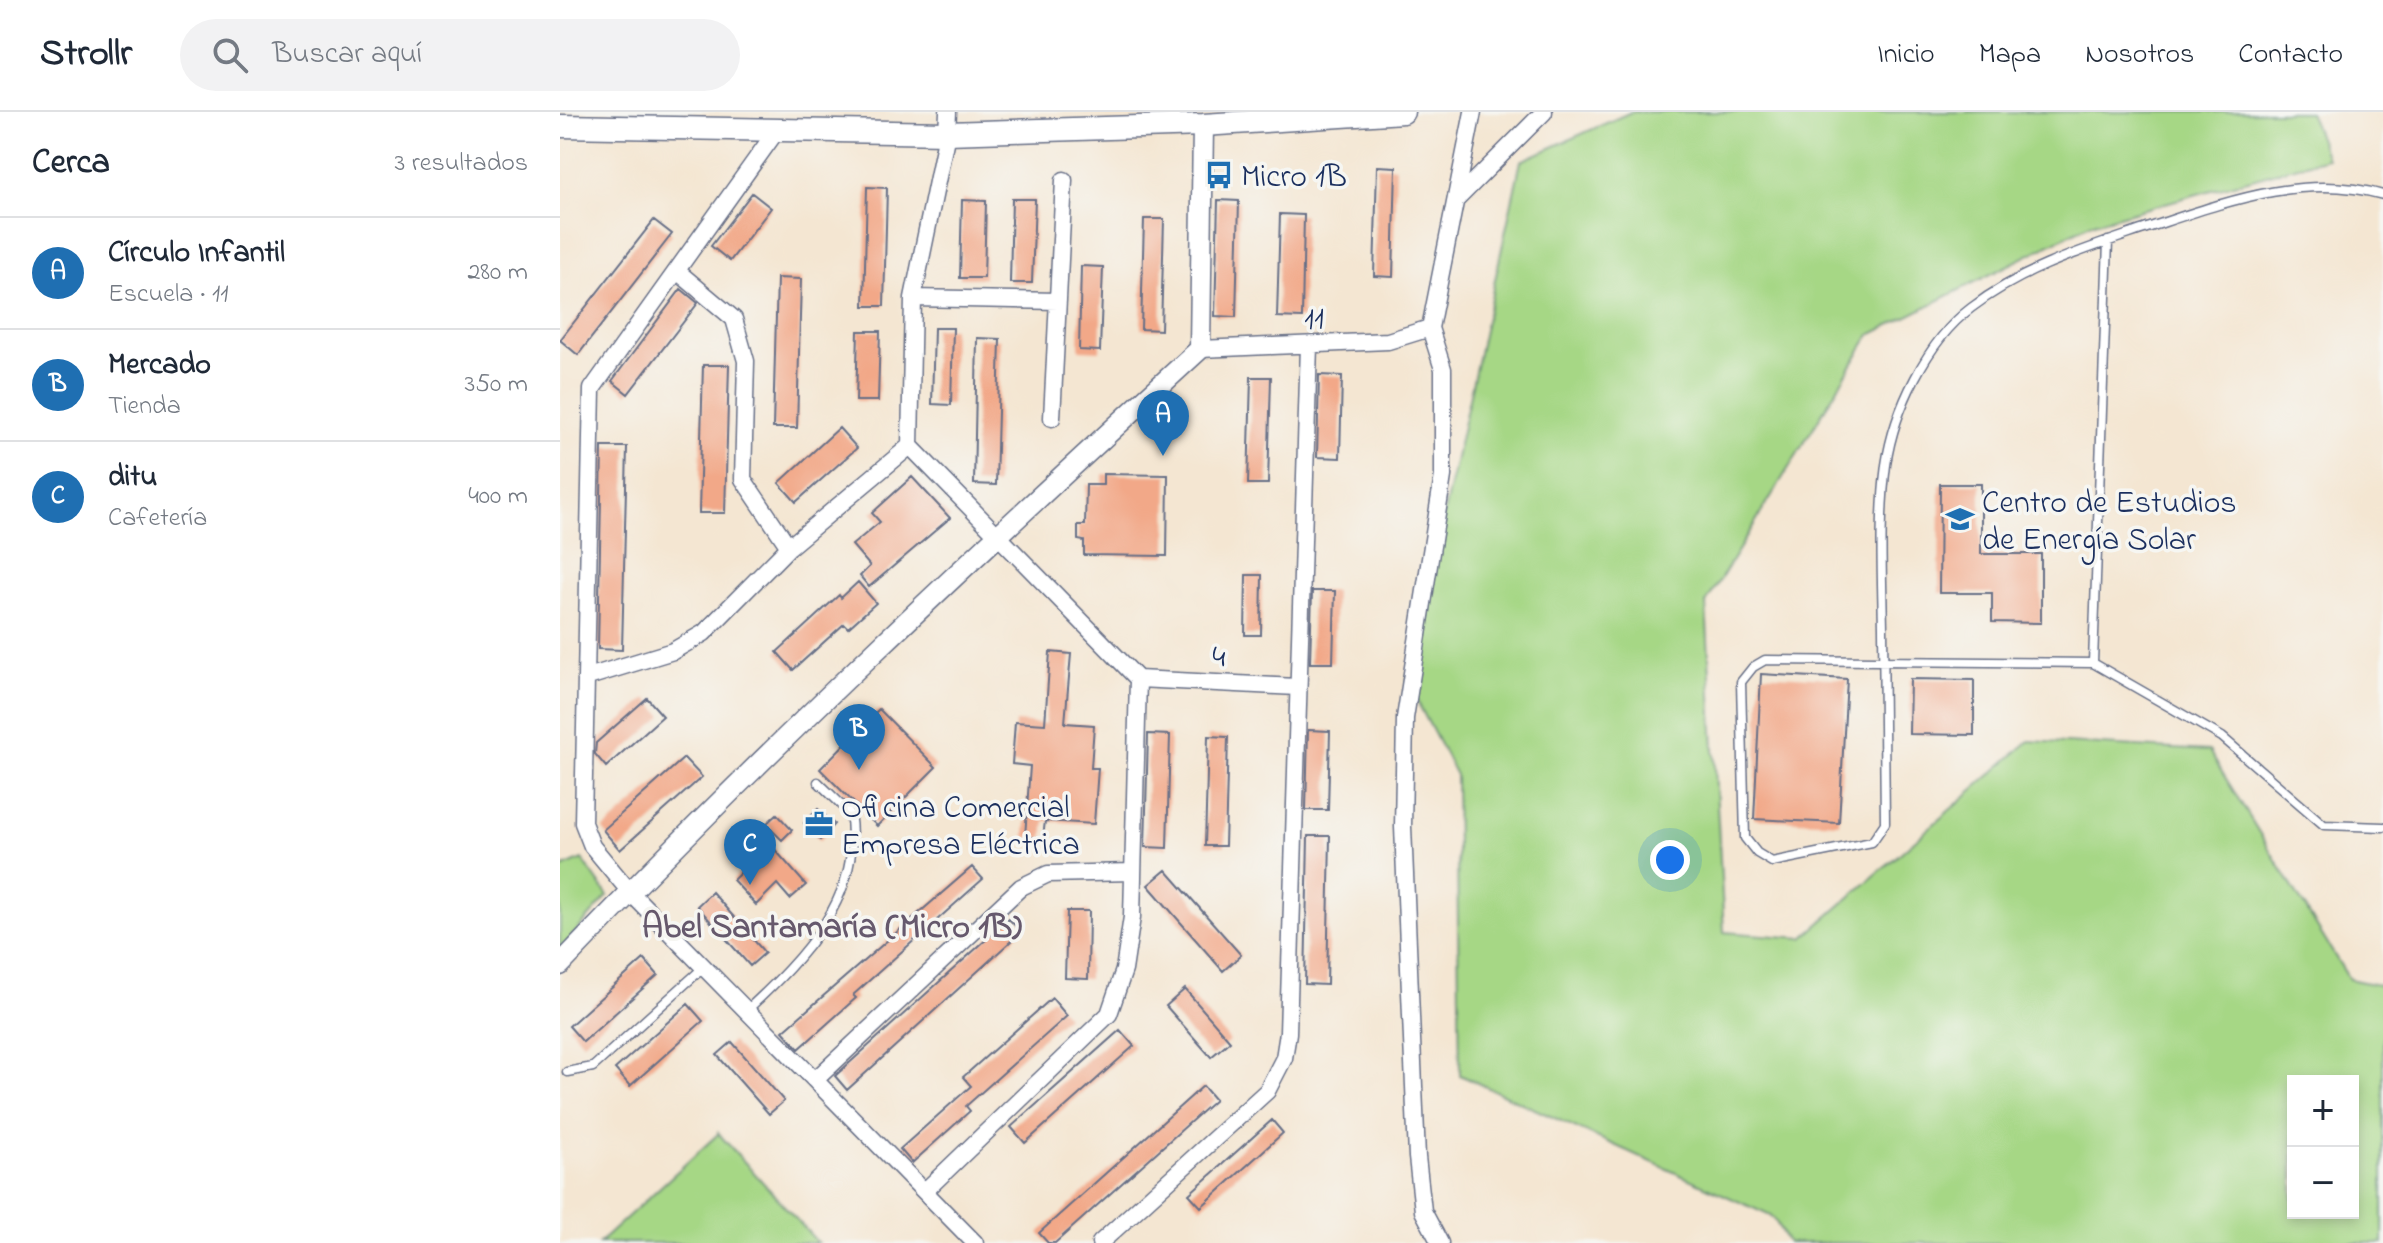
<!DOCTYPE html>
<html lang="es">
<head>
<meta charset="utf-8">
<style>
	:root { --surface:#fff; --page:#f2f2f3; --text:#1f2937; --muted:#747a83; --line:#e0e1e3; --accent:#1f6fb2 }
	body { margin:0; font-family:"Indie Flower",sans-serif; background:var(--page); color:var(--text) }
	.controls { position:absolute; right:24px; bottom:24px; display:grid; overflow:hidden; border-radius:0px; box-shadow:0 4px 12px #0003 }
	.controls button { width:72px; height:72px; display:grid; place-items:center; padding:0; border:0; border-bottom:2px solid var(--line); background:var(--surface); color:var(--text); font:40px sans-serif }
	.you { position:absolute; left:1110px; top:748px; width:28px; height:28px; margin:-20px; border:6px solid #fff; border-radius:50%; background:#1a73e8; box-shadow:0 0 0 12px #1a73e833 }
	.badge { display:grid; place-items:center; width:52px; height:52px; border-radius:50%; background:var(--accent); color:#fff; font-size:26px; font-weight:700 }
	.pin { position:absolute; translate:-50% -66px; filter:drop-shadow(0 2px 4px #0008) }
	.pin::after { content:''; position:absolute; top:42px; width:28px; height:24px; background:inherit; clip-path:polygon(0 0,100% 0,50% 100%) }
	.list { margin:0; padding:0; list-style:none }
	h2 { display:flex; justify-content:space-between; align-items:center; height:104px; margin:0; padding:0 32px; font-size:34px }
	h2 small { font-size:26px; font-weight:400; color:var(--muted) }
	.list li { display:grid; grid-template-columns:52px 1fr auto; gap:24px; align-items:center; box-sizing:border-box; height:112px; padding:0 32px; border-top:2px solid var(--line) }
	.list b { display:block; font-size:30px; white-space:nowrap }
	.list p { margin:0; font-size:26px; white-space:nowrap; color:var(--muted) }
	.list em { font-size:26px; font-style:normal; color:var(--muted) }
	.icon { flex:none; width:44px; height:44px; fill:none; stroke:currentColor; stroke-width:2; stroke-linecap:round; stroke-linejoin:round }
	.map { position:relative; flex:none; width:1823px; height:1131px; overflow:hidden }
	header { display:flex; align-items:center; gap:48px; box-sizing:border-box; height:112px; padding:0 40px; background:var(--surface); border-bottom:2px solid var(--line) }
	header strong { font-size:38px }
	nav { display:flex; gap:44px; margin-inline-start:auto; font-size:28px }
	.search { width:560px; height:72px; background:var(--page); display:flex; align-items:center; gap:20px; box-sizing:border-box; padding:0 28px; border-radius:44px; color:var(--muted); font-size:30px }
	main { display:flex }
	aside { flex:1; background:var(--surface) }
	.map>svg:first-child { display:block }
	.green { fill:#a6d785; stroke:#608372; stroke-width:2; fill-rule:evenodd }
	.building { fill:#f2a888 }
	.lines { fill:none; stroke-linecap:round; stroke-linejoin:round }
	.service-casing { stroke:#676f87; stroke-width:11 }
	.minor-casing { stroke:#676f87; stroke-width:19 }
	.tertiary-casing { stroke:#676f87; stroke-width:23 }
	.secondary-casing { stroke:#676f87; stroke-width:25 }
	.service { stroke:#fff; stroke-width:8 }
	.minor { stroke:#fff; stroke-width:16 }
	.tertiary { stroke:#fff; stroke-width:20 }
	.secondary { stroke:#fff; stroke-width:22 }
	.labels { text-anchor:middle; stroke-width:7; stroke-linejoin:round; paint-order:stroke }
	.poi-label { font-size:32px; fill:#1b2f5e; stroke:#f6f6f2; text-anchor:start }
	.street-label { font-size:32px; fill:#1b2f5e; stroke:#f6f6f2 }
	.neighbourhood-label { font-size:34px; font-weight:bold; fill:#66596d; stroke:#f6f6f2 }
</style>
</head>
<body>
<header>
<strong>Strollr</strong>
<div class="search"><svg class="icon" aria-label="search" viewBox="0 0 24 24"><circle cx="10" cy="10" r="6"/><path d="M15 15l6 6"/></svg>Buscar aquí</div>
<nav><a>Inicio</a><a>Mapa</a><a>Nosotros</a><a>Contacto</a></nav>
</header>
<main>
<aside>
<h2>Cerca<small>3 resultados</small></h2>
<ul class="list">
<li><span class="badge">A</span><div><b>Círculo Infantil</b><p>Escuela · 11</p></div><em>280 m</em></li>
<li><span class="badge">B</span><div><b>Mercado</b><p>Tienda</p></div><em>350 m</em></li>
<li><span class="badge">C</span><div><b>ditu</b><p>Cafetería</p></div><em>400 m</em></li>
</ul>
</aside>
<div class="map">
<svg width="1823" height="1131" viewBox="0 0 1823 1131">
	<rect width="100%" height="100%" fill="#f6f6f2"/>
	<filter id="ink" filterUnits="userSpaceOnUse"><feTurbulence type="fractalNoise" baseFrequency=".0125" numOctaves="2"/><feDisplacementMap in="SourceGraphic" scale="16" xChannelSelector="R" yChannelSelector="G"/><feConvolveMatrix kernelMatrix="1 2 1 2 8 2 1 2 1" color-interpolation-filters="sRGB"/></filter>
	<filter id="wash" filterUnits="userSpaceOnUse"><feTurbulence type="fractalNoise" baseFrequency=".006" numOctaves="4" result="noise"/><feDisplacementMap in="SourceGraphic" scale="32" xChannelSelector="R" yChannelSelector="G"/><feGaussianBlur stdDeviation="1.8" result="paint"/><feColorMatrix in="noise" values="0 0 0 0 0 0 0 0 0 0 0 0 0 0 0 0 0 1.4 0 .05"/><feComposite in="paint" operator="in"/></filter>
	<g filter="url(#wash)">
		<rect width="100%" height="100%" fill="#f4e6d2"/>
		<path class="green" d="M 1071,0 L 1749,0 L 1767,46 L 1530,112 L 1310,223 L 1146,491 L 1164,820 L 1243,826 L 1469,629 L 1649,639 L 1789,867 L 1823,874 L 1823,1131 L 1228,1131 L 1213,1105 L 900,963 L 896,663 L 847,570 L 961,49 ZM 1733,969 L 1793,969 L 1793,1101 L 1733,1101 Z
			M 22,747 L 48,784 L 0,838 L 0,757 Z
			M 158,1021 L 258,1131 L 39,1131 L 158,1022 Z"/>
		<g id="blocks">
			<path class="building" d="M 817,54 L 836,55 L 833,165 L 814,164 Z
				M 307,75 L 327,76 L 324,194 L 304,194 Z
				M 192,81 L 211,96 L 170,149 L 151,134 Z
				M 452,87 L 475,87 L 472,171 L 450,171 Z
				M 402,88 L 426,89 L 424,166 L 400,166 Z
				M 658,88 L 679,89 L 676,205 L 655,204 Z
				M 720,102 L 744,103 L 742,206 L 717,205 Z
				M 584,107 L 604,107 L 601,218 L 581,217 Z
				M 94,108 L 112,122 L 18,243 L 0,228 Z
				M 521,154 L 543,155 L 540,239 L 519,238 Z
				M 217,166 L 241,167 L 237,316 L 213,316 Z
				M 121,177 L 138,191 L 68,282 L 52,269 Z
				M 374,216 L 393,216 L 391,293 L 372,292 Z
				M 298,219 L 320,219 L 318,289 L 296,289 Z
				M 417,226 L 440,227 L 436,373 L 414,372 Z
				M 143,253 L 169,253 L 165,401 L 139,401 Z
				M 759,263 L 782,264 L 780,346 L 757,345 Z
				M 691,265 L 711,265 L 708,372 L 688,372 Z
				M 279,316 L 297,336 L 236,390 L 219,371 Z
				M 42,335 L 67,335 L 62,538 L 38,537 Z
				M 543,362 L 608,363 L 607,444 L 524,443 L 524,429 L 518,428 L 518,413 L 525,413 L 526,373 L 543,373 Z
				M 352,365 L 390,406 L 309,475 L 300,464 L 310,454 L 292,433 L 320,410 L 312,401 Z
				M 1380,372 L 1421,372 L 1421,442 L 1481,442 L 1481,511 L 1432,510 L 1432,481 L 1379,481 Z
				M 686,463 L 702,463 L 701,523 L 685,523 Z
				M 298,470 L 316,491 L 288,516 L 284,512 L 233,558 L 217,540 L 279,483 L 281,486 Z
				M 752,479 L 775,479 L 773,551 L 750,551 Z
				M 490,540 L 511,542 L 505,611 L 534,613 L 531,656 L 538,656 L 534,712 L 485,709 L 483,726 L 465,725 L 470,654 L 452,652 L 455,610 L 485,612 Z
				M 1201,562 L 1287,567 L 1279,711 L 1194,707 Z
				M 1350,567 L 1414,568 L 1414,623 L 1349,622 Z
				M 87,586 L 103,604 L 46,655 L 35,642 L 36,631 Z
				M 319,597 L 376,655 L 317,714 L 260,657 Z
				M 748,618 L 770,619 L 768,698 L 746,698 Z
				M 588,622 L 610,623 L 607,736 L 585,735 Z
				M 648,624 L 668,625 L 665,734 L 645,734 Z
				M 124,646 L 142,665 L 60,738 L 43,718 Z
				M 258,697 L 274,712 L 260,728 L 244,711 Z
				M 217,702 L 232,718 L 222,728 L 206,712 Z
				M 748,724 L 770,724 L 767,873 L 745,872 Z
				M 210,732 L 246,773 L 230,787 L 217,772 L 196,793 L 173,768 Z
				M 412,755 L 423,767 L 293,883 L 296,886 L 239,937 L 223,919 Z
				M 606,758 L 681,843 L 663,859 L 588,773 Z
				M 152,780 L 205,841 L 190,854 L 137,794 Z
				M 507,799 L 529,799 L 528,867 L 505,866 Z
				M 449,807 L 461,820 L 287,978 L 275,964 Z
				M 84,847 L 98,863 L 23,930 L 9,914 Z
				M 625,877 L 670,929 L 651,945 L 606,894 Z
				M 492,886 L 507,904 L 406,994 L 410,999 L 352,1051 L 340,1037 L 411,974 L 403,965 Z
				M 128,892 L 143,909 L 70,974 L 55,957 Z
				M 560,918 L 574,934 L 465,1031 L 451,1015 Z
				M 172,930 L 224,989 L 209,1002 L 157,943 Z
				M 643,974 L 655,988 L 495,1131 L 488,1131 L 479,1121 Z
				M 712,1008 L 723,1021 L 641,1095 L 629,1082 Z"/>
		</g>
	</g>
	<g filter="url(#ink)">
		<use href="#blocks" fill-opacity="0" stroke="#676f87" stroke-width="2"/>
		<g class="lines">
			<defs>
				<path id="service" d="M 1823,83 C 1743,60 1663,91 1587,116 C 1526,137 1463,156 1411,196 C 1367,229 1334,298 1326,353 C 1319,406 1322,462 1323,516 C 1324,581 1324,646 1325,711 L 1312,730 L 1212,750 L 1197,741 L 1185,726 L 1181,570 L 1193,555 L 1205,548 L 1533,551 L 1662,625 L 1764,713 L 1823,715
					M 1533,551 L 1548,129
					M 187,898 C 243,846 304,784 290,701 L 258,670
					M 7,960 L 33,955 L 144,855"/>
				<path id="minor" d="M 217,18 L 32,277 L 23,711 L 32,734 L 70,780 L 415,1131
					M 896,88 L 984,0
					M 117,159 L 174,207 L 186,249 L 183,367 L 229,435
					M 353,186 L 498,189
					M 640,237 L 828,229 L 870,216
					M 492,306 L 504,68
					M 28,565 L 113,539 L 144,521 L 229,435 L 350,334
					M 578,567 L 737,575
					M 255,968 L 461,775 L 488,762 L 572,760
					M 365,1079 L 549,902 L 564,858 L 572,805 L 578,567 L 350,334 L 353,186 L 387,21 L 388,0
					M 540,1131 L 707,979 L 724,946 L 728,921 L 749,233
					M 880,1131 L 863,1099 L 857,1045 L 843,715 L 845,606 L 883,364 L 883,257 L 870,216 L 913,0"/>
				<path id="tertiary" d="M 0,853 C 204,639 422,437 640,237 L 643,13"/>
				<path id="secondary" d="M 0,14 L 387,21 L 643,13 L 843,0"/>
			</defs>
			<use href="#service" class="service-casing"/>
			<use href="#minor" class="minor-casing"/>
			<use href="#tertiary" class="tertiary-casing"/>
			<use href="#secondary" class="secondary-casing"/>
			<use href="#service" class="service"/>
			<use href="#minor" class="minor"/>
			<use href="#tertiary" class="tertiary"/>
			<use href="#secondary" class="secondary"/>
		</g>
	</g>
	<defs>
		<symbol id="bus-bare" viewBox="-9 -9 18 18"><path d="M-5-6H5V4H4V6H2V4H-2V6H-4V4H-5ZM-3.5-4V0h7V-4ZM-3.5 1.2v1.5H-2V1.2ZM2 1.2v1.5H3.5V1.2Z" fill="#1f6fb2" stroke="#f6f6f2" stroke-width="2.5" paint-order="stroke"/></symbol>
		<symbol id="university-bare" viewBox="-9 -9 18 18"><path d="M0-5L7-2L0 1L-7-2ZM-4 1L0 2.5L4 1V4Q0 6-4 4Z" fill="#1f6fb2" stroke="#f6f6f2" stroke-width="2.5" paint-order="stroke"/></symbol>
		<symbol id="office-bare" viewBox="-9 -9 18 18"><path d="M-6-3h4V-5.5h4V-3h4V5H-6ZM-1-4.5V-3h2v-1.5ZM-6 0V1H6V0Z" fill="#1f6fb2" stroke="#f6f6f2" stroke-width="2.5" paint-order="stroke"/></symbol>
	</defs>
	<g fill-rule="evenodd">
		<use href="#bus-bare" x="639" y="43" width="40" height="40"/>
		<use href="#university-bare" x="1380" y="387" width="40" height="40"/>
		<use href="#office-bare" x="239" y="692" width="40" height="40"/>
	</g>
	<g class="labels">
		<g class="poi-label">
			<text x="681" y="74">Micro 1B</text>
			<text x="1422" y="400">Centro de Estudios<tspan x="1422" dy="37">de Energía Solar</tspan></text>
			<text x="281" y="705">Oficina Comercial<tspan x="281" dy="37">Empresa Eléctrica</tspan></text>
		</g>
		<g class="street-label">
			<text transform="translate(754 205) rotate(-3)" y="11">11</text>
			<text transform="translate(659 543) rotate(3)" y="11">4</text>
		</g>
		<g class="neighbourhood-label">
			<text x="272" y="825">Abel Santamaría (Micro 1B)</text>
		</g>
	</g>
</svg>
<div class="controls">
<button>+</button>
<button>−</button>
</div>
<div class="you"></div>
<div class="pin badge" style="left:603px;top:344px">A</div>
<div class="pin badge" style="left:299px;top:658px">B</div>
<div class="pin badge" style="left:190px;top:773px">C</div>
</div>
</main>
</body>
</html>
